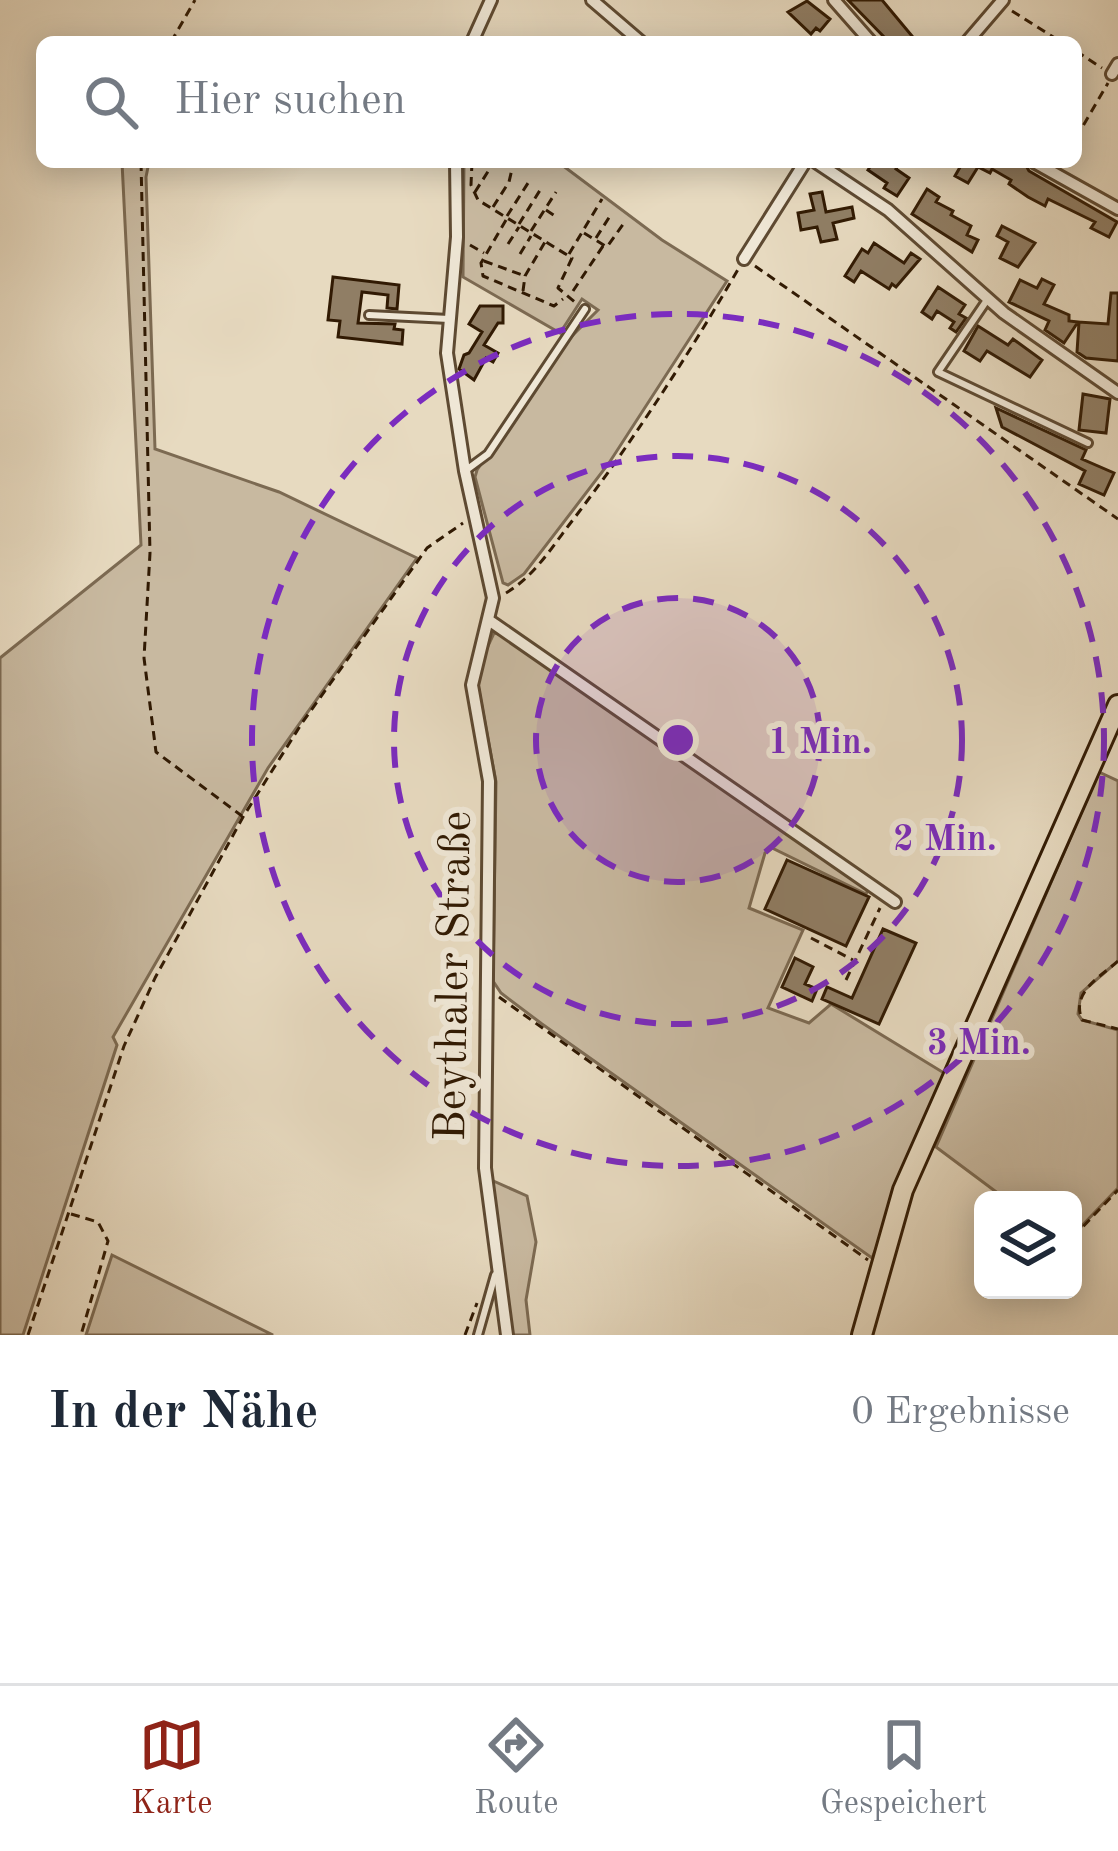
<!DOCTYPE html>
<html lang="de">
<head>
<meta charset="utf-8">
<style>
	:root { --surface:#fff; --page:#f2f2f3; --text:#1f2937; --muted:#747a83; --line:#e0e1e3; --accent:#8f2418 }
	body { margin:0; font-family:"Old Standard TT",serif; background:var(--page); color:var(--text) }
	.controls { position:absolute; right:36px; bottom:36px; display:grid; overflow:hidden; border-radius:18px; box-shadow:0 6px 30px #0003 }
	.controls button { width:108px; height:108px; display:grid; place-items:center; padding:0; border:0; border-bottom:3px solid var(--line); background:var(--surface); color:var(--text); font:60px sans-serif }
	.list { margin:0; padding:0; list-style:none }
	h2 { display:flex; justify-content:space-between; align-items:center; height:156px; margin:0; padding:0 48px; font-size:51px }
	h2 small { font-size:39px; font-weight:400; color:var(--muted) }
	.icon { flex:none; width:66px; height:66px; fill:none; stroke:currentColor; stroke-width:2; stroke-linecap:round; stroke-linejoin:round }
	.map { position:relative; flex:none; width:1118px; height:1335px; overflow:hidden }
	.search { position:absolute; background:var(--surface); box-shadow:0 6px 30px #0003; left:36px; right:36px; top:36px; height:132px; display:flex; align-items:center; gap:30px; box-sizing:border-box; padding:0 42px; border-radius:18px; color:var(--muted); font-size:45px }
	.sheet { height:348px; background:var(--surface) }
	nav { display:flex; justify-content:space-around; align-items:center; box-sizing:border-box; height:168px; border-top:3px solid var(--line); background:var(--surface); font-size:33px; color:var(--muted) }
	nav a { display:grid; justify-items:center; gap:6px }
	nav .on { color:var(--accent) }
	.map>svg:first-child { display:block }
	.green { fill:#c8b9a0; stroke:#7c6a52; stroke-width:3 }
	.building { fill:#907e65; stroke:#311a03; stroke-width:3 }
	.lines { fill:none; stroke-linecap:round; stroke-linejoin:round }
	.service-casing { stroke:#5e4a32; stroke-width:12 }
	.minor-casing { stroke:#5e4a32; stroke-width:16 }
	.primary-casing { stroke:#311a03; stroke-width:24 }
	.path { stroke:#311a03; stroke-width:3; stroke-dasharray:9 6; stroke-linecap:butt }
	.service { stroke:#efe7d6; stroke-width:6 }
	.minor { stroke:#efe7d6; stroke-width:10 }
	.primary { stroke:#e7dac0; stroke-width:18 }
	.ring { fill:none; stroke:#7b2cbf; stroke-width:6; stroke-dasharray:21 15 }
	.labels { text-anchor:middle; stroke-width:12; stroke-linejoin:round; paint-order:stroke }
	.street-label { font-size:45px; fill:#311a03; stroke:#efe7d6 }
	.centre { fill:#7b2cbf; stroke:#efe7d6; stroke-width:6 }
	.ring-label { font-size:36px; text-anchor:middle; font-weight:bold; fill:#7b2cbf; stroke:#efe7d6; stroke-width:12; stroke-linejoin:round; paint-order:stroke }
</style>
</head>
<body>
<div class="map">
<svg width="1118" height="1335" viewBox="0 0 1118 1335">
	<rect width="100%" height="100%" fill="#e7dac0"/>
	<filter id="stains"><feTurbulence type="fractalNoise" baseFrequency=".00167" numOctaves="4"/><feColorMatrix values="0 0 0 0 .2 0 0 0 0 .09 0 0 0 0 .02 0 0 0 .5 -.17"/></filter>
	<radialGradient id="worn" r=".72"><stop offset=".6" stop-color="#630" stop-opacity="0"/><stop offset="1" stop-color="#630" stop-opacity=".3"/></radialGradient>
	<path class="green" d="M 122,162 L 149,162 L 146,177 L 155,449 L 279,492 L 417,558 L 268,768 L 113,1037 L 117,1045 L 23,1335 L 0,1335 L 0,658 L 141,545 Z
		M 464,162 L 558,162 L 662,240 L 727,281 L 609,463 L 524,574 L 508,585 L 503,583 L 475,477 L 477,470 L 568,340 L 598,310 L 582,299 L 560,333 L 463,277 Z
		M 494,633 L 504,635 L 869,888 L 866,894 L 772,848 L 765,853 L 749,908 L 803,930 L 768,1008 L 809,1023 L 831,1004 L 949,1076 L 872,1258 L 542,1024 L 501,993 L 493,981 L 496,782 L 478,685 L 480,663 Z
		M 1099,772 L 1118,781 L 1118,961 L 1081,993 L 1078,1014 L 1082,1020 L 1118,1030 L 1118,1188 L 1073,1235 L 1073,1200 L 1007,1200 L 936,1147 Z
		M 489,1179 L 527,1196 L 536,1242 L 526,1300 L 530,1335 L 511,1335 Z
		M 112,1255 L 273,1335 L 86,1335 Z"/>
	<path class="building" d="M 848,0 L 882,0 L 917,42 L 889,42 Z
		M 807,1 L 830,19 L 820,31 L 816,28 L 811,34 L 788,12 Z
		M 873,162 L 893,162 L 898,165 L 896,169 L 909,178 L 897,196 L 884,188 L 887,183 L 868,170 Z
		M 963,162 L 1024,162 L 1029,171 L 1117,222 L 1109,237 L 1091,228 L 1095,222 L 1048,199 L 1045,206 L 1028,197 L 1009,184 L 1011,180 L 992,169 L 990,173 L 978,167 L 968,183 L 955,176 Z
		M 927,189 L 939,197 L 936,202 L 953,211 L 951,215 L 971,226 L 967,235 L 978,240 L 972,252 L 912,214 Z
		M 822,192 L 826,212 L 852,207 L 854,218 L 833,223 L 837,239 L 821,242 L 817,227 L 801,230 L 798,213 L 814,210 L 810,194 Z
		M 1002,226 L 1035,243 L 1018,267 L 1000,258 L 1008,242 L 997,236 Z
		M 874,243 L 904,263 L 911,253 L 920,259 L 896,287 L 892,284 L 889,289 L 861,271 L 854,282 L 845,276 L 862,249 L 868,253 Z
		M 333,277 L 399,285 L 397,309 L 387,308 L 388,295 L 362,292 L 358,323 L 395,324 L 394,329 L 403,330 L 402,344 L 338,337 L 340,321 L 328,320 Z
		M 1042,279 L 1054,285 L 1044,304 L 1069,315 L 1069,321 L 1078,322 L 1064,343 L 1045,330 L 1049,321 L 1009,302 L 1020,280 L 1037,288 Z
		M 938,287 L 965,305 L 959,314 L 966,318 L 956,332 L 950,328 L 954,322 L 937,311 L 932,319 L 922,312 Z
		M 1111,293 L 1118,293 L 1118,361 L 1086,358 L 1077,352 L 1079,322 L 1108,324 Z
		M 480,306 L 503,306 L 503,323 L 498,323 L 484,345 L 498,353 L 493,362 L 486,358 L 474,380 L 459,369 L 464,355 L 469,353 L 482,332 L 469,324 Z
		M 978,326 L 1008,345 L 1013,339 L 1042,360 L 1030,377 L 987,351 L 980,361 L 964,351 Z
		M 1083,394 L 1110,399 L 1106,433 L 1079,430 Z
		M 996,408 L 1086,450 L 1082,459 L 1114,473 L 1104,495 L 1079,484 L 1085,471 L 1002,427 Z
		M 787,860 L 869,897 L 846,946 L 765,909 Z
		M 883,929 L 916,943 L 879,1024 L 822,999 L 827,987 L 852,998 Z
		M 795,958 L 813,967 L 805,984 L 817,989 L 812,1001 L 782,987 Z"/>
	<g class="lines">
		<defs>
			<path id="service" d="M 987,300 L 938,372 L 1088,443
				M 369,315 L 449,319
				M 465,471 L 488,454 L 585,309
				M 478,1335 L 495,1275"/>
			<path id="minor" d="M 592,0 L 641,42
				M 834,0 L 871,42
				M 472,42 L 491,0
				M 967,42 L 1003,0
				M 1112,74 L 1118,64
				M 456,162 L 457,237 L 447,353 L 465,471 L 493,598 L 472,685 L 489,781 L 485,1168 L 507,1335
				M 816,162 L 888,210 L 1004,313 L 1118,393
				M 1034,162 L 1118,209
				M 744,259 L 805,162
				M 490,621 L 895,902"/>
			<path id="primary" d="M 862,1335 L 903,1190 L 1118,705"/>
		</defs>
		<use href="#service" class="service-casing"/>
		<use href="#minor" class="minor-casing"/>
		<use href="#primary" class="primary-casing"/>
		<path class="path" d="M 1012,11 L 1061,42
			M 171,42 L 195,0
			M 1076,51 L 1102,68
			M 1076,138 L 1108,83
			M 141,162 L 150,553 L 144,658 L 156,752 L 242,816
			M 472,162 L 471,185 L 478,200 L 572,258 L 558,288 L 576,303
			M 475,192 L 494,162
			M 493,207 L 509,182 L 512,169
			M 546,210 L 558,218
			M 507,216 L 528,183
			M 506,220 L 481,263 L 483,276 L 554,306 L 563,299
			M 519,224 L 542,187
			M 531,231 L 556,192
			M 584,233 L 607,247 L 624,223
			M 596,238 L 610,216
			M 508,244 L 519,227
			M 470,245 L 484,253
			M 520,254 L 531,236
			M 569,254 L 602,199
			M 484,261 L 525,276
			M 755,266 L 1118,519
			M 523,291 L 525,276 L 545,242
			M 573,291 L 603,246
			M 506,593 C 533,577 550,550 569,525 C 632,443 688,356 740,266
			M 811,938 L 853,960
			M 1118,961 C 1099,978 1071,992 1082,1020 L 1118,1029
			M 846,980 L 880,908
			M 499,997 L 868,1260
			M 71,1214 L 98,1222 L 108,1241 L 81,1335
			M 1073,1237 L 1118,1190
			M 28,1335 L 124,1046 L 155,978 L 243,817 L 302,723 L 427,548 L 463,523
			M 465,1335 L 477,1303"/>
		<use href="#service" class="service"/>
		<use href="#minor" class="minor"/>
		<use href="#primary" class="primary"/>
	</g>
	<circle cx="678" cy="740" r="142" fill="#7b2cbf" fill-opacity=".12"/>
	<g class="ring">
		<circle cx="678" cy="740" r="142"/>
		<circle cx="678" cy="740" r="284"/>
		<circle cx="678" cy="740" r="426"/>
	</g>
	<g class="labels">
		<g class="street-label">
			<text transform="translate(451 976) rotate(-89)" y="16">Beythaler Straße</text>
		</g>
	</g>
	<circle cx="678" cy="740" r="18" class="centre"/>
	<g class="ring-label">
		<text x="820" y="753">1 Min.</text>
		<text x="945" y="850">2 Min.</text>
		<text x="979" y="1054">3 Min.</text>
	</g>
	<rect width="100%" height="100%" filter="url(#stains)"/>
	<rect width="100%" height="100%" fill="url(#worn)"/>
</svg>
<div class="controls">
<button><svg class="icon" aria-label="layers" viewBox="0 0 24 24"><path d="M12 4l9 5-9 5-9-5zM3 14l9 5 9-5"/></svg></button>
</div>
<div class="search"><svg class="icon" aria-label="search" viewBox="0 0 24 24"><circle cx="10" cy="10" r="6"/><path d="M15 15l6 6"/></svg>Hier suchen</div>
</div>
<section class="sheet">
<h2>In der Nähe<small>0 Ergebnisse</small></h2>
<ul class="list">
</ul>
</section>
<nav>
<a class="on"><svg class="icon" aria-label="map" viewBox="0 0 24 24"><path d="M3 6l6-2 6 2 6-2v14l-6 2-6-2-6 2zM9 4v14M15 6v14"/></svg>Karte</a>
<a><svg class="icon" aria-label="directions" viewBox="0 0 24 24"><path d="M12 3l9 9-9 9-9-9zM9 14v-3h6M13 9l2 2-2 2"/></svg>Route</a>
<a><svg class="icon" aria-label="saved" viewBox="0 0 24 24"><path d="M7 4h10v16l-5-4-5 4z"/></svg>Gespeichert</a>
</nav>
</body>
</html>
